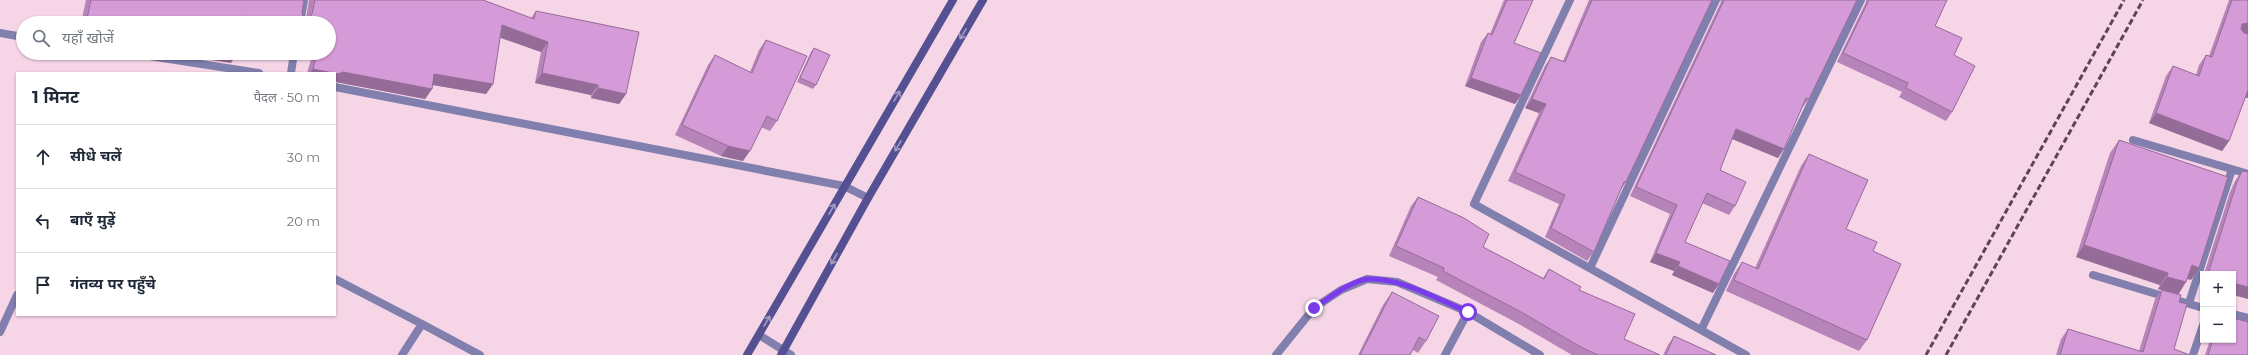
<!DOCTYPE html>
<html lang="hi">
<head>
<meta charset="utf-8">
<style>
	:root { --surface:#fff; --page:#f6f6f7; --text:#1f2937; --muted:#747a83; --line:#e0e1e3 }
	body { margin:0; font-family:Montserrat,"Noto Sans Devanagari",sans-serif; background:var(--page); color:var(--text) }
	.controls { position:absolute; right:12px; bottom:12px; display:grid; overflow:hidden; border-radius:0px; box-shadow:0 1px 3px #0004 }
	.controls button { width:36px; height:36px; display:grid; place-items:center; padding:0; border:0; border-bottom:1px solid var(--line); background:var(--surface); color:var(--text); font:20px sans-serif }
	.stop { position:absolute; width:12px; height:12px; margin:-9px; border:3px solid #7c3aed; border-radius:50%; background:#fff }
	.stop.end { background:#7c3aed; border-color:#fff; box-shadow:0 1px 4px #0008 }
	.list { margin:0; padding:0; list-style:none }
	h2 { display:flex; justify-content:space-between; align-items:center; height:52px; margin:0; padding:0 16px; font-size:17px }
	h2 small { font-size:13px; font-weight:400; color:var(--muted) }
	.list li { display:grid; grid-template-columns:26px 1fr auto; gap:12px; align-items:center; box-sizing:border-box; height:64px; padding:0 16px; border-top:1px solid var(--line) }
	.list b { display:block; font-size:15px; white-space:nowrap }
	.list em { font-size:13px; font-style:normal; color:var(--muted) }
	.icon { flex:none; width:22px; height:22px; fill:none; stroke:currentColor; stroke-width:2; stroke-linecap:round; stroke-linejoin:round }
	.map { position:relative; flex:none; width:2248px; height:355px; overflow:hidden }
	.search { position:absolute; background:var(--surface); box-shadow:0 1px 3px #0004; left:16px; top:16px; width:320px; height:44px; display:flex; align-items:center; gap:10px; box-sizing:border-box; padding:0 14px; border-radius:22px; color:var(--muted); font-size:15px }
	.panel { position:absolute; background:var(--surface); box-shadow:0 1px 3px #0004; left:16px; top:72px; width:320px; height:244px; border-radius:0px }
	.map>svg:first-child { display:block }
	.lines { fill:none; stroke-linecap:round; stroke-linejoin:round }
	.lane { stroke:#807fad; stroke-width:8 }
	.street { stroke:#807fad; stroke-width:8 }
	.secondary { stroke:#555091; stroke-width:8 }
	.rail { stroke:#614254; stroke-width:3; stroke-dasharray:6 3; stroke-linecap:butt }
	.wall { fill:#b784ba }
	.shaded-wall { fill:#956c97 }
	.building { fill:#d59ad8; stroke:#956c97 }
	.oneway { stroke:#a69cc0 }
	.route { stroke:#7c3aed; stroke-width:5 }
</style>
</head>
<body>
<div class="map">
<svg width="2248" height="355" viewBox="0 0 2248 355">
	<rect width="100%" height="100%" fill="#f6d5e6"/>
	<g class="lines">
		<path class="lane" d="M 759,335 L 791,355
			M 1276,355 L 1314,308 L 1341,290 L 1367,279 L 1397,282 L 1468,312 L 1540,355
			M 1445,355 L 1468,312"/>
		<path class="street" d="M 1570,0 L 1474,204 L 1746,355
			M 300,23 L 304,0
			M 0,33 L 23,37
			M 130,53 L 259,73
			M 291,73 L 294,53
			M 335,87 L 844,186 L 868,198
			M 2133,140 L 2248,174
			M 1590,268 L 1716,0
			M 2093,275 L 2203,308
			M 335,279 L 422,324
			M 2189,303 L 2232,169
			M 2233,314 L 2248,318
			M 1701,330 L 1861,0
			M 0,332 L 17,295
			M 402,355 L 422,324 L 480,355
			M 2193,355 L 2203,325"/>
		<path class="secondary" d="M 747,355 L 953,0
			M 781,355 L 868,198 L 983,0"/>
		<path class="rail" d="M 1926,355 L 2124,0
			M 1946,355 L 2143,0"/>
	</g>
	<path class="wall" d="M 86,0 L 304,0 L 302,12 L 303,17 L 306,18 L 309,0 L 483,0 L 531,18 L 536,11 L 626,94 L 619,104 L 591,98 L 591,95 L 535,83 L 541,52 L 500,37 L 493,84 L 486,94 L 433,85 L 432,89 L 425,99 L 336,82 L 335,73 L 307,73 L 313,53 L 329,53 L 329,23 L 81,23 Z
		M 1504,0 L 1533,0 L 1514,43 L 1521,95 L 1515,104 L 1465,86 L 1481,42 L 1488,33 L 1490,34 Z
		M 1589,0 L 1712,0 L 1626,182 L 1620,191 L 1594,252 L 1587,261 L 1545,237 L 1559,204 L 1508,181 L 1539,113 L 1525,108 L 1545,66 L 1551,57 L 1563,61 Z
		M 1720,0 L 1857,0 L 1809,99 L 1802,108 L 1778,158 L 1732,139 L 1720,170 L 1735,206 L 1729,215 L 1702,203 L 1685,242 L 1713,293 L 1672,275 L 1674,271 L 1650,262 L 1670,214 L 1630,196 L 1721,2 Z
		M 1866,0 L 1947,0 L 1935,26 L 1954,55 L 1952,112 L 1946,121 L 1899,97 L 1902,92 L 1837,62 L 1866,2 Z
		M 2229,0 L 2248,0 L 2248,98 L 2245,97 L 2229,141 L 2222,151 L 2149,123 L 2166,76 L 2173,66 L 2196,75 L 2199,65 L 2206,55 L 2209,56 Z
		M 766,40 L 777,121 L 770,131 L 761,127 L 743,161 L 721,156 L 675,135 L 708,65 L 715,55 L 750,72 L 759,50 Z
		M 814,48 L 816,85 L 813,89 L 797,82 L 811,52 Z
		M 2119,140 L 2191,280 L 2187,279 L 2178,294 L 2179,302 L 2174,349 L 2190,355 L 2056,355 L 2061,339 L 2068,329 L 2139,351 L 2155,299 L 2162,290 L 2158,289 L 2160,285 L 2076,257 L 2110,153 Z
		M 1809,154 L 1846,229 L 1873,251 L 1867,340 L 1859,351 L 1726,291 L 1734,274 L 1742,262 L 1755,268 L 1801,166 Z
		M 2242,171 L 2236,296 L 2233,295 L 2233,274 L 2204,274 L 2230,192 L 2235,181 Z
		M 1418,197 L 1483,247 L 1543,278 L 1549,269 L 1579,290 L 1624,339 L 1660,355 L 1572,355 L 1517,323 L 1436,280 L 1438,277 L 1389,256 L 1411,206 Z
		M 1392,292 L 1426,341 L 1418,353 L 1413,350 L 1410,355 L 1358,355 L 1383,305 Z
		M 1674,336 L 1716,355 L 1663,355 L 1668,345 Z
		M 2210,340 L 2233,340 L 2248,355 L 2205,355 Z"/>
	<path class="shaded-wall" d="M 246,16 L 271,23 L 241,23 Z
		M 2247,23 L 2248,23 L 2248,35 L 2240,33 L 2242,24 Z
		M 502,25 L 548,42 L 541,52 L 495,36 Z
		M 166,53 L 238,53 L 231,63 Z
		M 313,69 L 332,73 L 310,73 Z
		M 343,72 L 432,89 L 425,99 L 336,82 L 335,82 L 335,74 Z
		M 542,73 L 598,85 L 591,95 L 535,83 Z
		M 434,74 L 493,84 L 486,94 L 427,84 Z
		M 1471,78 L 1521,95 L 1515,104 L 1465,86 Z
		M 598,88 L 626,94 L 619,104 L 591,98 Z
		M 2248,89 L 2248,98 L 2242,97 Z
		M 1532,99 L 1546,104 L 1539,113 L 1525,108 Z
		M 2156,113 L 2229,141 L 2222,151 L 2149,123 Z
		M 1736,129 L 1784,149 L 1778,158 L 1730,138 Z
		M 728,146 L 750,151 L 743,161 L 721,156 Z
		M 2084,245 L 2168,273 L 2160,285 L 2076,257 Z
		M 1656,253 L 1680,262 L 1674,271 L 1650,262 Z
		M 2192,265 L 2199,268 L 2191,280 L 2183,277 Z
		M 1678,266 L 1719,284 L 1713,293 L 1672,275 Z
		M 2167,277 L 2186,282 L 2178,295 L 2158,289 Z
		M 2233,283 L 2248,287 L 2248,299 L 2233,295 Z"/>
	<path class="building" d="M 91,0 L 304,0 L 302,12 L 303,17 L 309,18 L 312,14 L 315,0 L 483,0 L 534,19 L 536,11 L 639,32 L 626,94 L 598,88 L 598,85 L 542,73 L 548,42 L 502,25 L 493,84 L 434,74 L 432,89 L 343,72 L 338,74 L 313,69 L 317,53 L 329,53 L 329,23 L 271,23 L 246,16 L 244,23 L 86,23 Z
		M 1507,0 L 1533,0 L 1514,43 L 1541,53 L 1521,95 L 1471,78 L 1488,33 L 1492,35 Z
		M 1592,0 L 1712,0 L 1626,182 L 1624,182 L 1594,252 L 1551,228 L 1565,195 L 1515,172 L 1546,104 L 1532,99 L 1551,57 L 1565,62 Z
		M 1724,0 L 1857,0 L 1809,99 L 1806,98 L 1784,149 L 1736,129 L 1720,170 L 1746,182 L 1735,206 L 1707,193 L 1685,242 L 1730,261 L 1719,284 L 1678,266 L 1680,262 L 1656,253 L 1677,205 L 1636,187 Z
		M 1869,0 L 1947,0 L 1935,26 L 1962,38 L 1954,55 L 1975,66 L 1952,112 L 1906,88 L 1908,83 L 1843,53 Z
		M 2232,0 L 2248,0 L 2248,23 L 2242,24 L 2241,29 L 2244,33 L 2248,34 L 2248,90 L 2229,141 L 2156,113 L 2173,66 L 2199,76 L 2206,55 L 2212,57 Z
		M 766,40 L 807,56 L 777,121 L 767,116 L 750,151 L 728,146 L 682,125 L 715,55 L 752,73 Z
		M 814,48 L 830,55 L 816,85 L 800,78 Z
		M 2119,140 L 2228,177 L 2199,268 L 2192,265 L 2186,282 L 2167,277 L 2168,273 L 2084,245 Z
		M 1809,154 L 1868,180 L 1846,229 L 1877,242 L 1873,251 L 1901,264 L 1867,340 L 1734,280 L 1742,262 L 1758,269 Z
		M 2242,171 L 2248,172 L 2248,287 L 2233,283 L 2233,274 L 2208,274 L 2237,182 Z
		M 1418,197 L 1464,218 L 1489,234 L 1483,247 L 1544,279 L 1549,269 L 1581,287 L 1579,290 L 1635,314 L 1624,339 L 1660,355 L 1598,355 L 1579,346 L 1523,313 L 1443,271 L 1444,268 L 1396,246 Z
		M 2162,290 L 2181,295 L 2179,302 L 2187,304 L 2174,349 L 2190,355 L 2060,355 L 2068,329 L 2143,352 Z
		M 1392,292 L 1439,316 L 1426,341 L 1419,337 L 1410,355 L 1360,355 Z
		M 2233,318 L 2248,322 L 2248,355 L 2208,355 L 2213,340 L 2233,340 Z
		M 1674,336 L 1716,355 L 1666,355 Z"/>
	<defs><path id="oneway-shaft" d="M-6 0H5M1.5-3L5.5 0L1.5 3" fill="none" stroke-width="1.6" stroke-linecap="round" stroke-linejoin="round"/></defs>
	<g class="oneway">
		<use href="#oneway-shaft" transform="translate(963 34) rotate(120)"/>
		<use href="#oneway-shaft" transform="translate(897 96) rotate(-60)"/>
		<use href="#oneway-shaft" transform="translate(898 146) rotate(120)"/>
		<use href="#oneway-shaft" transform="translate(832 209) rotate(-60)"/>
		<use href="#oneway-shaft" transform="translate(834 259) rotate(119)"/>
		<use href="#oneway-shaft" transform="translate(767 321) rotate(-60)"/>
	</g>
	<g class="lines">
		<path class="route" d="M 1314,308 C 1328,299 1352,280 1368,279 C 1400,277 1439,300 1468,312"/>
	</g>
</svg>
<div class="controls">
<button>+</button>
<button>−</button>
</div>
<div class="stop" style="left:1468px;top:312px"></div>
<div class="stop end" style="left:1314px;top:308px"></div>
<div class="search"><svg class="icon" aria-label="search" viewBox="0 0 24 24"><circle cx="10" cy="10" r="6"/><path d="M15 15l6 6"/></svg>यहाँ खोजें</div>
<section class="panel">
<h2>1 मिनट<small>पैदल · 50 m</small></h2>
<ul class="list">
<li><svg class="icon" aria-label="ahead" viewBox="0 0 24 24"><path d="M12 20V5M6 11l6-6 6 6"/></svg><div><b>सीधे चलें</b></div><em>30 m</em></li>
<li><svg class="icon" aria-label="left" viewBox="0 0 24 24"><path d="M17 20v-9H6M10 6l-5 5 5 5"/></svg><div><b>बाएँ मुड़ें</b></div><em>20 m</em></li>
<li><svg class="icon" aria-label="arrive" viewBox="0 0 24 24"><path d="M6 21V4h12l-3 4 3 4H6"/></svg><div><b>गंतव्य पर पहुँचे</b></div></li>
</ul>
</section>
</div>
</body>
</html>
